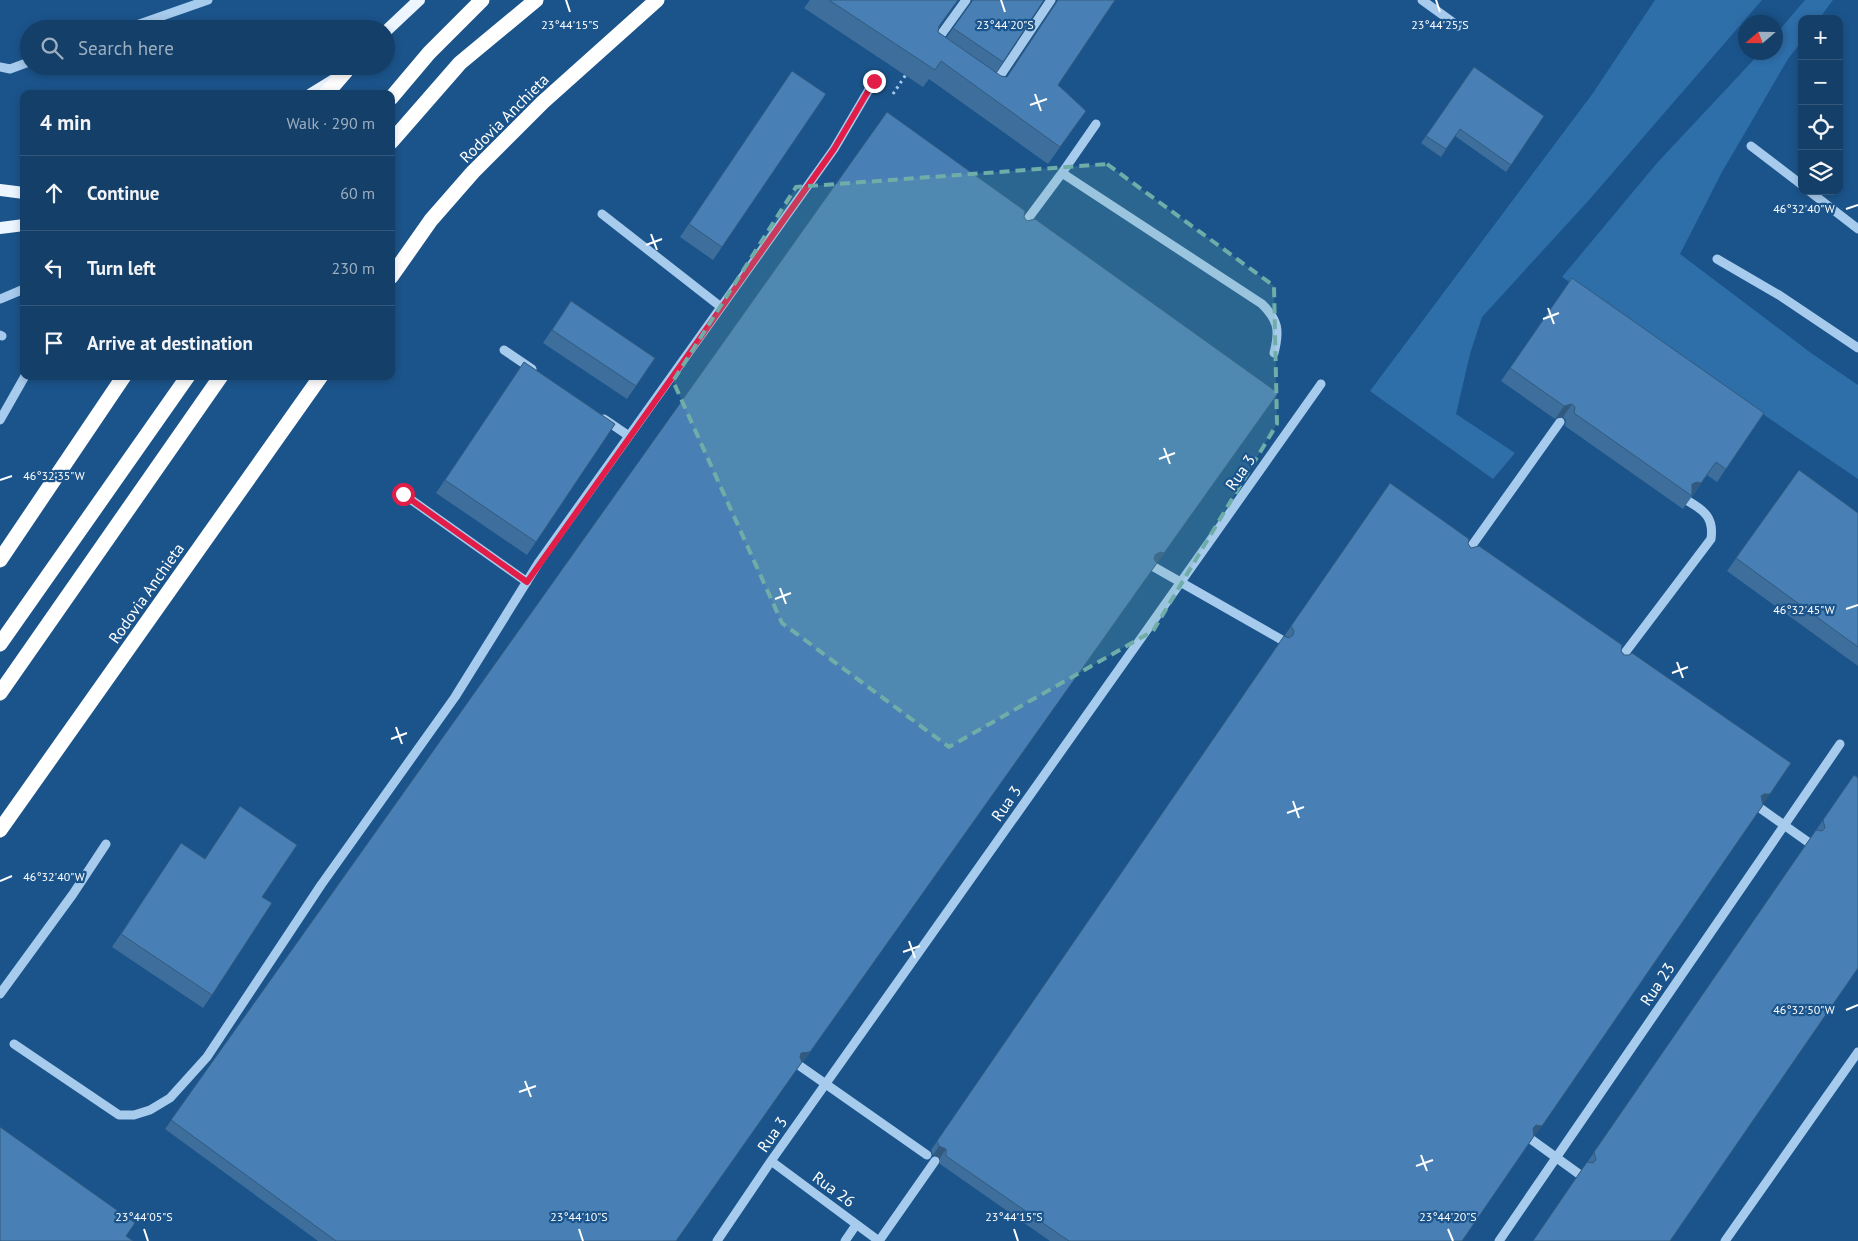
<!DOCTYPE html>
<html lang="en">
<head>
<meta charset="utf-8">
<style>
	:root { --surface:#143f68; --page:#1d466e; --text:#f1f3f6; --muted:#9dafc0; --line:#33587c }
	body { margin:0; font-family:"PT Sans",sans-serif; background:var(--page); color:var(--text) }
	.controls { position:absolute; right:15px; top:15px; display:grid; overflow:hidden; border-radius:10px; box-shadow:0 2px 8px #0003 }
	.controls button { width:45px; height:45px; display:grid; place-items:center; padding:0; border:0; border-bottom:1px solid var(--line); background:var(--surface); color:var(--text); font:25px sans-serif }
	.compass { position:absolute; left:1738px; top:15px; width:45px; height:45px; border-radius:50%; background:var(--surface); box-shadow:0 2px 8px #0003; rotate:250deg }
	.stop { position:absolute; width:15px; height:15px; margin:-11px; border:4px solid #e11d48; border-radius:50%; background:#fff }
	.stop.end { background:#e11d48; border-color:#fff; box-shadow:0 1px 5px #0008 }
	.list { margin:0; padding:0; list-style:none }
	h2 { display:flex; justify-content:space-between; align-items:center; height:65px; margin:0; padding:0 20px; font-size:21px }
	h2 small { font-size:16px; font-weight:400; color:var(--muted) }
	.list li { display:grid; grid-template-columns:32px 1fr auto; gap:15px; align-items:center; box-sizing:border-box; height:75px; padding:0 20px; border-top:1px solid var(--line) }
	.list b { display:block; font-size:19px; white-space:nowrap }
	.list em { font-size:16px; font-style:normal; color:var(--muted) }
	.icon { flex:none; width:28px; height:28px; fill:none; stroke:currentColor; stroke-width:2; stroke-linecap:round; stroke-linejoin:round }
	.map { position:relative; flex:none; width:1858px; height:1241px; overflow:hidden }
	.search { position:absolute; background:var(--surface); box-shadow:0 2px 8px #0003; left:20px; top:20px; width:375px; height:55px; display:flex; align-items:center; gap:12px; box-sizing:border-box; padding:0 18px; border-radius:28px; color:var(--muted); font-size:19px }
	.panel { position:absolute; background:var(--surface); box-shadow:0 2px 8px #0003; left:20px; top:90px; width:375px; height:290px; border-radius:10px }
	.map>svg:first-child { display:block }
	.green { fill:#2e6ea9 }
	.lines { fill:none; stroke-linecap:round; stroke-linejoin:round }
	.path { stroke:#a7cbed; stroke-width:3; stroke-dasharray:2.5 4; stroke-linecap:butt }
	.minor { stroke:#a7cbed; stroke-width:9 }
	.major { stroke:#edf5ff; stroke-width:12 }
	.highway { stroke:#fff; stroke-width:15 }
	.minor-bridge { stroke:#a7cbed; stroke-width:9 }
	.wall { fill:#3e6e9c }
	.shaded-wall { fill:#325a7f }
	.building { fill:#4880b5; stroke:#325a7f }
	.route { stroke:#e11d48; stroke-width:6 }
	.marked { fill:#6fada8; fill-opacity:0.2; stroke:#6fada8; stroke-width:4; stroke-dasharray:10 6; stroke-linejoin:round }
	.ticks { fill:none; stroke:#fff; stroke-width:2 }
	.labels { text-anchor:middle; stroke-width:4.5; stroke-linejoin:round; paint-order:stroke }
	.street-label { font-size:16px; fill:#fff; stroke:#1b548b }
	.ticks-label { font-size:12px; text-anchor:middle; fill:#fff; stroke:#1b548b; stroke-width:4.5; stroke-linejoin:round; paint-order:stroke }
</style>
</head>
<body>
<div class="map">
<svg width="1858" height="1241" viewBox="0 0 1858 1241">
	<rect width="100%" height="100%" fill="#1b548b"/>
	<path class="green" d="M 1655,0 L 1762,0 L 1589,200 L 1482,317 L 1470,354 L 1456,414 L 1515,453 L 1493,479 L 1370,391 L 1593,93 Z
		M 1805,0 L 1833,0 L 1819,19 L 1802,19 L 1802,41 L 1788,59 L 1722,172 L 1680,254 L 1811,353 L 1858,385 L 1858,479 L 1562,277 L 1657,163 L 1760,53 L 1776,52 L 1776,34 Z"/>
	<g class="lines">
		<path class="path" d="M 893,94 L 907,73"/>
		<path class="minor" d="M 1422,0 L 1458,26
			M 125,29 L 208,0
			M 935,43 L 966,0
			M 0,67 L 10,69 L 29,62
			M 994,85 L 1051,0
			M 1751,146 L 1802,185
			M 1062,173 L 1096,124
			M 1809,191 L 1858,229
			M 602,214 L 721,307
			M 1024,224 L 1062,173 L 1262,304 C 1278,320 1280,330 1274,353
			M 1717,259 L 1779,295 L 1858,348
			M 0,299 L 24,289
			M 0,335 L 2,336
			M 504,350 L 532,369
			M 604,419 L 629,436
			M 0,420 L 25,376
			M 403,494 L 527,582
			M 1468,551 L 1560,422
			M 1621,658 L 1711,539 C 1714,518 1705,511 1688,501
			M 0,994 L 73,894 L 106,844
			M 14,1044 L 119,1115 L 134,1115 L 150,1110 L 170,1098 L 207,1057 L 321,885 L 455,697 L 539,562 L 834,149 L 874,81
			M 771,1161 L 879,1241
			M 717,1241 L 771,1161 L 1321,384
			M 845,1241 L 856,1225
			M 879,1241 L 935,1161
			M 1499,1241 L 1840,744
			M 1725,1241 L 1858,1052"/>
		<path class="major" d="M 386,31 L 419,0
			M 311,94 L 337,78
			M 0,190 L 24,193
			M 0,228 L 24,225"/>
		<path class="highway" d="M 326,94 L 346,71
			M 391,98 L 429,53 L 482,0
			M 391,142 L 460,63 L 536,0
			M 391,277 L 431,220 L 473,172 L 543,102 L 657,0
			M 0,560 L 124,376
			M 0,644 L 188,376
			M 0,693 L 221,376
			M 0,830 L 321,376"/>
		<path class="minor-bridge" d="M 1154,567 L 1282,640
			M 1760,808 L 1808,842
			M 800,1066 L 927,1155
			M 1532,1140 L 1579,1174"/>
	</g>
	<path class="wall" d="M 810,0 L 958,0 L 939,27 L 938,32 L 946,38 L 971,3 L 972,0 L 1044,0 L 996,73 L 1001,76 L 1007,77 L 1057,1 L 1057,0 L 1115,0 L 1058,85 L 1086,111 L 1048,164 L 929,79 L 923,87 L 804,8 Z
		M 1474,67 L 1544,116 L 1506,172 L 1455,136 L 1441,157 L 1421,143 Z
		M 783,84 L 722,247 L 713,260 L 680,237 Z
		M 887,112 L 1024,217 L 1158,562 L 1155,561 L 804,1061 L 802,1061 L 676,1241 L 318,1241 L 165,1129 Z
		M 1572,278 L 1764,413 L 1717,482 L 1707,475 L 1683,509 L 1565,426 L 1566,420 L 1563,417 L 1555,419 L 1501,381 Z
		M 571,301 L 636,386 L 627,399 L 543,343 Z
		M 524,362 L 615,424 L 527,555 L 436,493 Z
		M 1799,470 L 1858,513 L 1858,666 L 1727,571 Z
		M 1390,483 L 1468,544 L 1471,548 L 1621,651 L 1764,803 L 1762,803 L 1535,1135 L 1534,1135 L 1462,1241 L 1050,1241 L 940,1164 L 940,1158 L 933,1155 L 931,1150 L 1278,645 L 1287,637 L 1285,635 Z
		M 1854,775 L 1670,1241 L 1533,1241 Z
		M 181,843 L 262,897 L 212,995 L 203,1008 L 112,947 Z"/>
	<path class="shaded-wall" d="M 1272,401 L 1158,562 L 1153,561 L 1149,564 Z
		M 1572,404 L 1563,417 L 1555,419 L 1564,406 Z
		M 1697,482 L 1701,483 L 1692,496 L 1692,484 Z
		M 1157,563 L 804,1061 L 795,1062 L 801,1053 Z
		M 1764,794 L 1770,794 L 1764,803 L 1758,802 L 1761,796 Z
		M 1536,1125 L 1542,1126 L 1535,1135 L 1530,1134 L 1533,1128 Z
		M 939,1146 L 946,1149 L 940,1158 L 933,1155 Z"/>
	<path class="building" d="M 829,0 L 958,0 L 939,26 L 938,32 L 1001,76 L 1007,77 L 1058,0 L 1115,0 L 1058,85 L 1086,111 L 1060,147 L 941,61 L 935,70 Z
		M 973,0 L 1044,0 L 1003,62 L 953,28 Z
		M 1474,67 L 1544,116 L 1511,165 L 1460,129 L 1446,149 L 1426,136 Z
		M 792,71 L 826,94 L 722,247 L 689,224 Z
		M 887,112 L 1025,211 L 1024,217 L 1027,221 L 1035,219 L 1278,393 L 1164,553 L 1160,552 L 1155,555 L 1154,559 L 1157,563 L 810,1052 L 801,1053 L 800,1057 L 802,1062 L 676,1241 L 336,1241 L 171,1120 Z
		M 1572,278 L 1764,413 L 1726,469 L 1716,462 L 1701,483 L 1697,482 L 1692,484 L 1692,496 L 1574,413 L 1575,407 L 1572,404 L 1564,406 L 1510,368 Z
		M 571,301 L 655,358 L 636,386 L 552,330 Z
		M 524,362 L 615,424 L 536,542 L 445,480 Z
		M 1799,470 L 1858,513 L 1858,647 L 1736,558 Z
		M 1390,483 L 1469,539 L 1468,544 L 1471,548 L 1479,546 L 1622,645 L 1621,651 L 1624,655 L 1629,655 L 1632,653 L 1791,763 L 1770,794 L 1764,794 L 1761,796 L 1763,805 L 1542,1126 L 1536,1125 L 1533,1128 L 1534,1136 L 1462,1241 L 1069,1241 L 946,1156 L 946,1149 L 939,1146 L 937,1141 L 1284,636 L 1289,638 L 1293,635 L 1294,631 L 1291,626 Z
		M 1854,775 L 1858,778 L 1858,968 L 1670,1241 L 1533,1241 L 1587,1162 L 1593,1163 L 1596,1160 L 1594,1152 L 1816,830 L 1822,831 L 1825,828 L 1823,820 Z
		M 240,806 L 297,845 L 262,897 L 272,903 L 212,995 L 121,934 L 181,843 L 205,859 Z
		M 0,1127 L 135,1223 L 126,1236 L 133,1241 L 0,1241 Z"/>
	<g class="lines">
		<path class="route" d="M 403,494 L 527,582 L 834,149 L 874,81"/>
	</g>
	<path class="marked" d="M 1107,164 L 1274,286 L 1277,424 L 1153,631 L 949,747 L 782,623 L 673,381 L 796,187 Z"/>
	<path class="ticks" d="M 566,0 L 570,12M 1001,0 L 1005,12M 1436,0 L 1440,12M 1035,94 L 1041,111M 1030,105 L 1047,99M 1846,209 L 1858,205M 651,234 L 657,250M 646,245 L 662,239M 1548,308 L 1554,324M 1543,319 L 1559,313M 1164,448 L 1170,464M 1159,459 L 1175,453M 0,480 L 12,476M 780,588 L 786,604M 775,599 L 791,593M 1846,609 L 1858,605M 1677,662 L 1683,678M 1672,673 L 1688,667M 396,727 L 402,744M 391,739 L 407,733M 1293,801 L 1299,818M 1287,813 L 1304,807M 0,881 L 12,876M 909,941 L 915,958M 903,952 L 920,946M 1846,1010 L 1858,1005M 525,1081 L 531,1097M 519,1092 L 536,1086M 1421,1155 L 1427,1171M 1416,1166 L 1433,1160M 144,1229 L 148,1241M 579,1229 L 583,1241M 1014,1229 L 1018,1241M 1448,1229 L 1453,1241"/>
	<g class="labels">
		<g class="street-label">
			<text transform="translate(504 118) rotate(-45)" y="6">Rodovia Anchieta</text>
			<text transform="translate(1240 472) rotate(-55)" y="6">Rua 3</text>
			<text transform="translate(146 593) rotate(-55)" y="6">Rodovia Anchieta</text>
			<text transform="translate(1006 803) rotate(-55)" y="6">Rua 3</text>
			<text transform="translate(1657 984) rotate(-56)" y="6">Rua 23</text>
			<text transform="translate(772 1134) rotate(-55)" y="6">Rua 3</text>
			<text transform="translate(834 1189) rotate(36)" y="6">Rua 26</text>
		</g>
	</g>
	<g class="ticks-label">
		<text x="570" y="29">23°44'15"S</text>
		<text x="1005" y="29">23°44'20"S</text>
		<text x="1440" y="29">23°44'25"S</text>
		<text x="1804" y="213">46°32'40"W</text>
		<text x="54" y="480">46°32'35"W</text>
		<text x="1804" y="614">46°32'45"W</text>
		<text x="54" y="881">46°32'40"W</text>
		<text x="1804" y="1014">46°32'50"W</text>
		<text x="144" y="1221">23°44'05"S</text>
		<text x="579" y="1221">23°44'10"S</text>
		<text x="1014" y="1221">23°44'15"S</text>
		<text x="1448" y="1221">23°44'20"S</text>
	</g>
</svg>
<div class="controls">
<button>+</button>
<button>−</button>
<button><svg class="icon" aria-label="locate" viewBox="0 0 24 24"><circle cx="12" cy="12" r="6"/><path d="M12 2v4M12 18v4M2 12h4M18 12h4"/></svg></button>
<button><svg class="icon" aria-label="layers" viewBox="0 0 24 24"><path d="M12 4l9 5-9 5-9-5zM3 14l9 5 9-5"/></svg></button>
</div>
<svg class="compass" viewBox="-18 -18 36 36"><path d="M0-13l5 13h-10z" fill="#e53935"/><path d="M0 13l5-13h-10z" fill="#9dafc0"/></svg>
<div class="stop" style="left:403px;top:494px"></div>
<div class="stop end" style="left:874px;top:81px"></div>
<div class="search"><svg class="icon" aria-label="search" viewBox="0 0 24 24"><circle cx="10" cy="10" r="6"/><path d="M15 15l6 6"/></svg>Search here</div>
<section class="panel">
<h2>4 min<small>Walk · 290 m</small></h2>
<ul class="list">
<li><svg class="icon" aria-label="ahead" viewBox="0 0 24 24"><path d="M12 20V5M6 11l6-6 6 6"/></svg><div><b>Continue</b></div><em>60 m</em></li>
<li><svg class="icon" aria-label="left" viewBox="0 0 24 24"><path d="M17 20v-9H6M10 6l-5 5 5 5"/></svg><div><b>Turn left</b></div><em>230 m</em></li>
<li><svg class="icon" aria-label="arrive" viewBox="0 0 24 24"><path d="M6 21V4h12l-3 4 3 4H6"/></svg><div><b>Arrive at destination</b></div></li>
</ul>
</section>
</div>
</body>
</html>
